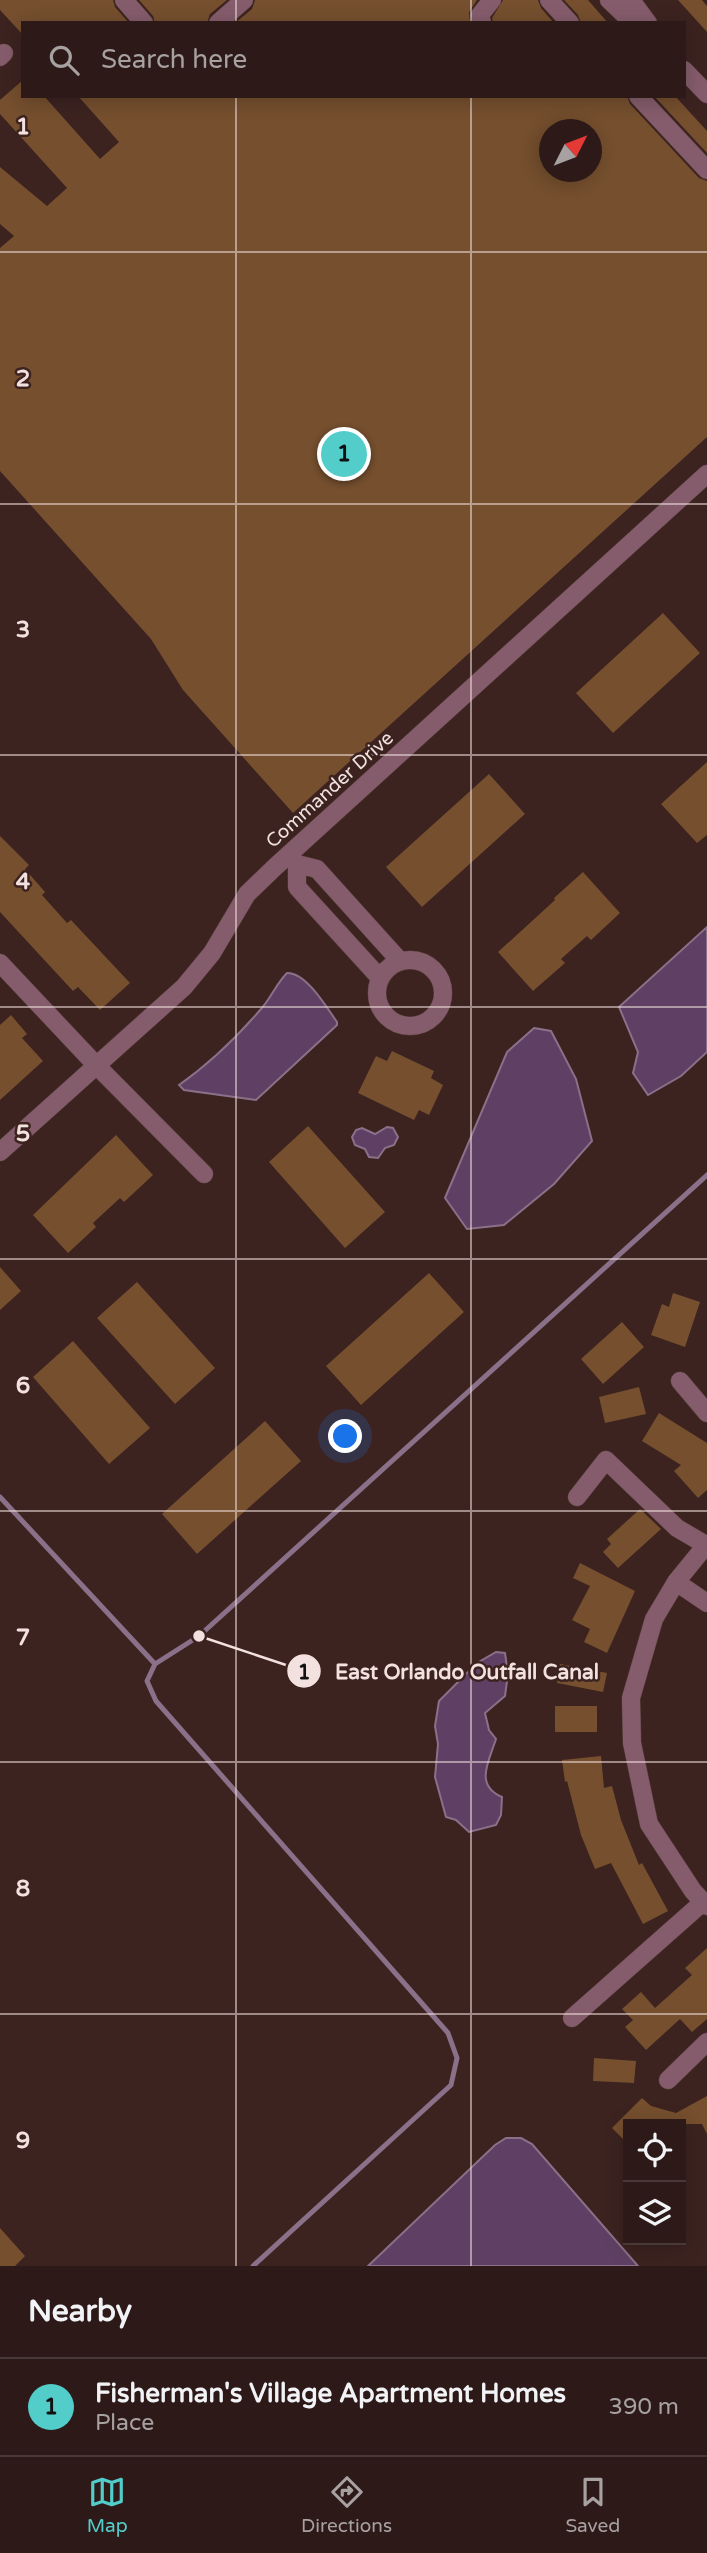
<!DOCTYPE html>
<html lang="en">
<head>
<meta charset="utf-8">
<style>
	:root { --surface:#2d1a18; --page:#352321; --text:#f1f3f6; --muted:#a7a1a2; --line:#483837; --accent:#53cdca }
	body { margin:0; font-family:"Varela Round",sans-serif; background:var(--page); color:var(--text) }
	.controls { position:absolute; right:21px; bottom:21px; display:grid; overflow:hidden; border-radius:0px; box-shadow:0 4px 18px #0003 }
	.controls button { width:63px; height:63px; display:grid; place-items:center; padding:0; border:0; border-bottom:2px solid var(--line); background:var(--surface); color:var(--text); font:35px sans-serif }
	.compass { position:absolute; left:539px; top:119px; width:63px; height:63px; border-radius:50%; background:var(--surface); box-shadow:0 4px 18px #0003; rotate:48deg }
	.you { position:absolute; left:346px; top:1437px; width:24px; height:24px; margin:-18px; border:5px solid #fff; border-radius:50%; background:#1a73e8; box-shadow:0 0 0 10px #1a73e833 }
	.badge { display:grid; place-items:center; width:46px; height:46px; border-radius:50%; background:var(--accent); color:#111; font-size:23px; font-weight:700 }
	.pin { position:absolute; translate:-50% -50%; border:4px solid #fff; box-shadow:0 2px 7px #0006 }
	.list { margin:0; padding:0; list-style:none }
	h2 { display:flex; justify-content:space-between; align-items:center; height:91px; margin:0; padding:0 28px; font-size:30px }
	h2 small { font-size:23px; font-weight:400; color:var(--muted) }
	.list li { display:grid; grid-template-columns:46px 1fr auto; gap:21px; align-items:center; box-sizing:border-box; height:98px; padding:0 28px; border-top:2px solid var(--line) }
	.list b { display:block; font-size:26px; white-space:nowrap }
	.list p { margin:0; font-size:23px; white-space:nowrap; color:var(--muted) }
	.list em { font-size:23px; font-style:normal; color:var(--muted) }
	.icon { flex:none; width:38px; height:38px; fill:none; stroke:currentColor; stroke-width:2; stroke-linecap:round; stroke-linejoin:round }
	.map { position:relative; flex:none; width:707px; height:2266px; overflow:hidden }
	.search { position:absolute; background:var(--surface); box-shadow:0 4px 18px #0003; left:21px; right:21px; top:21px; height:77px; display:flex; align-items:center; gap:18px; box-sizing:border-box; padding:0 24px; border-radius:0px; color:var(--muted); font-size:26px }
	.sheet { height:189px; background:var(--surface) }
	nav { display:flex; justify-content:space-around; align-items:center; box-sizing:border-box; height:98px; border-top:2px solid var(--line); background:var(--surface); font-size:19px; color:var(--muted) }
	nav a { display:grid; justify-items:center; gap:4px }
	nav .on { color:var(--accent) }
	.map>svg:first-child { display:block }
	.water { fill:#5f4064; stroke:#8b7089; stroke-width:2 }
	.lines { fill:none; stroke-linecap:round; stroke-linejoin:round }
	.stream { stroke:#8b7089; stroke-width:5 }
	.building { fill:#754f2e; fill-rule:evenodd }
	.minor-casing { stroke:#563e3b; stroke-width:19 }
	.minor { stroke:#855c6c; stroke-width:18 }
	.grid { fill:none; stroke:#f3e1df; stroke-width:2; stroke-opacity:0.55 }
	.labels { text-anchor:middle; stroke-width:5; stroke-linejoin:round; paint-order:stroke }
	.street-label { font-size:19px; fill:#f3e1df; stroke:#3c2320 }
	.grid-label { font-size:23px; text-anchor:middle; font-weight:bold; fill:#f3e1df; stroke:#3c2320; stroke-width:5; stroke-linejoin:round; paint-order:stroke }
	.leader { fill:none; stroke:#f3e1df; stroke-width:2.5 }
	.callout-dot { fill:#f3e1df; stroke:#3c2320; stroke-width:2.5 }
	.mark-label { font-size:21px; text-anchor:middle; font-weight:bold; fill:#111 }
	.callout-label { font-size:21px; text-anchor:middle; font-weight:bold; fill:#f3e1df; stroke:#3c2320; stroke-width:5; stroke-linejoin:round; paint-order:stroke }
</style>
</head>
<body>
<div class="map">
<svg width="707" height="2266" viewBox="0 0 707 2266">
	<rect width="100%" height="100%" fill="#3c2320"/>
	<path class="water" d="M 707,927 L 707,1052 L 681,1076 L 648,1095 L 633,1073 L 638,1052 L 619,1007 Z
		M 287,973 C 306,972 327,1008 337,1022 L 337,1025 L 256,1100 L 184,1090 L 179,1085 C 209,1064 236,1038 261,1009 C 271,998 276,984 287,973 Z
		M 534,1028 L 551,1031 L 576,1079 L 592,1141 L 554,1184 L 504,1225 L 467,1229 L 445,1198 L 507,1052 Z
		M 387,1127 L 393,1128 L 398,1137 L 394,1145 L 385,1148 L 378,1158 L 369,1157 L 365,1149 L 355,1145 L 352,1137 L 356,1130 L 362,1128 L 375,1134 Z
		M 496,1652 L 505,1653 L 508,1674 L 505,1696 L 485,1713 L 489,1730 L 496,1739 C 489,1761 474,1785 502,1797 L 501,1815 L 496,1825 L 469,1832 L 456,1820 L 446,1817 L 435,1777 L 438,1744 L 435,1726 L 439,1701 L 477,1663 Z
		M 506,2138 L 521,2138 L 532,2144 L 638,2266 L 368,2266 L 495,2145 Z"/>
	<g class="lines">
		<path class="stream" d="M 0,1497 L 155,1664
			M 253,2266 L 451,2085 L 457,2058 L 448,2033 L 156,1701 L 147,1681 L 155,1664 L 199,1636 L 707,1175"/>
	</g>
	<path class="building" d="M 0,0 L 113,0 L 115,7 L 129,23 L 23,23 L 23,35 L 0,10 Z
		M 139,0 L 227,0 L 210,14 L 207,23 L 155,23 L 153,16 Z
		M 255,0 L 477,0 L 469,12 L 470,23 L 235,23 L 252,9 Z
		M 503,0 L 538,0 L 541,8 L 554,23 L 493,23 L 492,18 Z
		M 564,0 L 588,0 L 608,23 L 581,23 L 578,15 Z
		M 678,0 L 702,0 L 707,6 L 707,32 Z
		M 23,80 L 23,96 L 44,96 L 100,159 L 119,142 L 78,96 L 627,96 L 630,104 L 699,178 L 707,181 L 707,437 L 293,813 L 183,690 L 151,639 L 0,471 L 0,248 L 14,236 L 0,224 L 0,167 L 47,206 L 67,188 L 0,114 L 0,100 ZM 550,130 L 592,130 L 592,172 L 550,172 Z
		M 654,96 L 675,96 L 707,131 L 707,153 Z
		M 663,613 L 700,653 L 613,733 L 576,693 Z
		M 707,762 L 707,835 L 697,843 L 661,804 Z
		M 489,774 L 525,814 L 422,907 L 386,867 Z
		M 0,836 L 29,865 L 25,869 L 45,892 L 42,895 L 67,923 L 71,920 L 130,983 L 100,1010 L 78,987 L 73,991 L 0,912 Z
		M 583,872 L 620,913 L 591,940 L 587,936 L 561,959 L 565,963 L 533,991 L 498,952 L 555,900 L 554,898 Z
		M 11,1015 L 27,1034 L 22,1038 L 43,1061 L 0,1100 L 0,1025 Z
		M 392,1051 L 434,1071 L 431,1078 L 443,1085 L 429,1115 L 419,1110 L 414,1120 L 358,1093 L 376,1056 L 387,1061 Z
		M 308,1126 L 385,1212 L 345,1248 L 269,1162 Z
		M 116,1135 L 153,1175 L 124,1202 L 120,1198 L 93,1223 L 96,1227 L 68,1253 L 33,1215 Z
		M 0,1267 L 21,1291 L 0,1310 Z
		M 429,1273 L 464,1312 L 361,1405 L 326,1366 Z
		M 137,1282 L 215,1368 L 175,1404 L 97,1318 Z
		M 673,1293 L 700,1302 L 685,1347 L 651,1335 L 662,1304 L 669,1307 Z
		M 622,1322 L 644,1347 L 603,1384 L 581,1359 Z
		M 73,1341 L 150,1428 L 109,1464 L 33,1377 Z
		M 639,1387 L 646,1414 L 605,1423 L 599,1397 Z
		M 659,1413 L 707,1443 L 707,1490 L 698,1498 L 674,1471 L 681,1465 L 642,1441 Z
		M 265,1421 L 301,1461 L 197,1554 L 162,1514 Z
		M 640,1509 L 661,1529 L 618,1568 L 603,1552 L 611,1544 L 607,1539 Z
		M 580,1563 L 635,1591 L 607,1653 L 584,1642 L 590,1629 L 572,1620 L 590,1586 L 573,1578 Z
		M 560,1664 L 607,1673 L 603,1692 L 557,1683 Z
		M 555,1706 L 597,1706 L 597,1732 L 555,1732 Z
		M 601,1756 L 604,1788 L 612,1786 L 621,1820 L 639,1865 L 642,1863 L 668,1911 L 643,1924 L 611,1863 L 595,1869 L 581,1835 L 567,1781 L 565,1782 L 562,1760 Z
		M 707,1948 L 707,2019 L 692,2032 L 680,2019 L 646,2050 L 625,2027 L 633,2020 L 622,2009 L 641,1992 L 655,2008 L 692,1975 L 685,1968 Z
		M 594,2058 L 636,2061 L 634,2083 L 593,2081 Z
		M 707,2096 L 707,2134 L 702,2124 L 628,2124 L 628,2144 L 612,2128 L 642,2098 L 651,2106 L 676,2113 Z
		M 0,2228 L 25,2256 L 15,2266 L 0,2266 Z"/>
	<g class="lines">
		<defs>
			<path id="minor" d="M 124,0 L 144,23
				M 549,0 L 570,23
				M 609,0 L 633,23
				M 631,0 L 648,23
				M 218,23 L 244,0
				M 482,23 L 480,15 L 492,0
				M 0,57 L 4,53
				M 684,70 L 707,94
				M 638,96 L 707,170
				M 288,855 L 297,864 L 317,869 L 400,961
				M 297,864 L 297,887 L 380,978
				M377 993a33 33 0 1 1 66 0a33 33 0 1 1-66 0Z
				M 0,963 L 96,1065 L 204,1174
				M 0,1152 L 184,987 L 212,953 L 247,894 L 275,867 L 707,474
				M 680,1381 L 707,1413
				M 577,1497 L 606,1460 L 677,1528 L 706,1545
				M 707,1544 L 676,1582 L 654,1619 L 631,1698 L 632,1743 L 649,1824 L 693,1891 L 707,1906
				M 676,1582 L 707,1603
				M 572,2018 L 703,1902
				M 668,2080 L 707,2042"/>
		</defs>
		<use href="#minor" class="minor-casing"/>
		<use href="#minor" class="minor"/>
	</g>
	<path class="grid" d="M 236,0 L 236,23M 471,0 L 471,23M 236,96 L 236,2266M 471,96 L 471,2266M 0,252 L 707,252M 0,504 L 707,504M 0,755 L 707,755M 0,1007 L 707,1007M 0,1259 L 707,1259M 0,1511 L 707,1511M 0,1762 L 707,1762M 0,2014 L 707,2014"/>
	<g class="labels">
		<g class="street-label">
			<text transform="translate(329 789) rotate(-42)" y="7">Commander Drive</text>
		</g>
	</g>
	<g class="grid-label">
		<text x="23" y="134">1</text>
		<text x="23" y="386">2</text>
		<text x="23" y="637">3</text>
		<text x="23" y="889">4</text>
		<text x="23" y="1141">5</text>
		<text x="23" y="1393">6</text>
		<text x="23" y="1645">7</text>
		<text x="23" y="1896">8</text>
		<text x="23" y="2148">9</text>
	</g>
	<path class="leader" d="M199 1636L304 1671"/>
	<g class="callout-dot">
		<circle cx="199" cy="1636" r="7"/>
		<circle cx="304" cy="1671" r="18"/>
	</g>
	<g class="mark-label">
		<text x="304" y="1679">1</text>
	</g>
	<g class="callout-label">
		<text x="467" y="1679">East Orlando Outfall Canal</text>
	</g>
</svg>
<div class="controls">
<button><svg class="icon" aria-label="locate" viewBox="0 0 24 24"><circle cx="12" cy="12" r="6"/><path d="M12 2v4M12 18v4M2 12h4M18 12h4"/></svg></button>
<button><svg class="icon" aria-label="layers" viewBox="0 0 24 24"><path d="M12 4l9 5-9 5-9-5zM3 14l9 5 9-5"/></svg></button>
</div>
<svg class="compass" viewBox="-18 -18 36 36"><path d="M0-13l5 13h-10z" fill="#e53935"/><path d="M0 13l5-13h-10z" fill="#a7a1a2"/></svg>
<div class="you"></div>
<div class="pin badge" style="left:344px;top:454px">1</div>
<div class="search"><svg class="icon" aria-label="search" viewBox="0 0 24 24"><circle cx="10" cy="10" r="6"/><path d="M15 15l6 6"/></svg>Search here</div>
</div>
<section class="sheet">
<h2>Nearby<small></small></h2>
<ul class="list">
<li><span class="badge">1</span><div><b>Fisherman's Village Apartment Homes</b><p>Place</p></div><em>390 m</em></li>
</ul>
</section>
<nav>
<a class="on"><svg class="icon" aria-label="map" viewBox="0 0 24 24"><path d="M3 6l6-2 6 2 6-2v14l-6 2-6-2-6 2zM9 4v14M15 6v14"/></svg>Map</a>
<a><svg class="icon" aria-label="directions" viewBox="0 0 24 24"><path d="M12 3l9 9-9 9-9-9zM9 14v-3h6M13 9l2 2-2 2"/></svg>Directions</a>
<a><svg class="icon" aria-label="saved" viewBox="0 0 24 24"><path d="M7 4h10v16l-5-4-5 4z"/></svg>Saved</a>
</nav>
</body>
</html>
